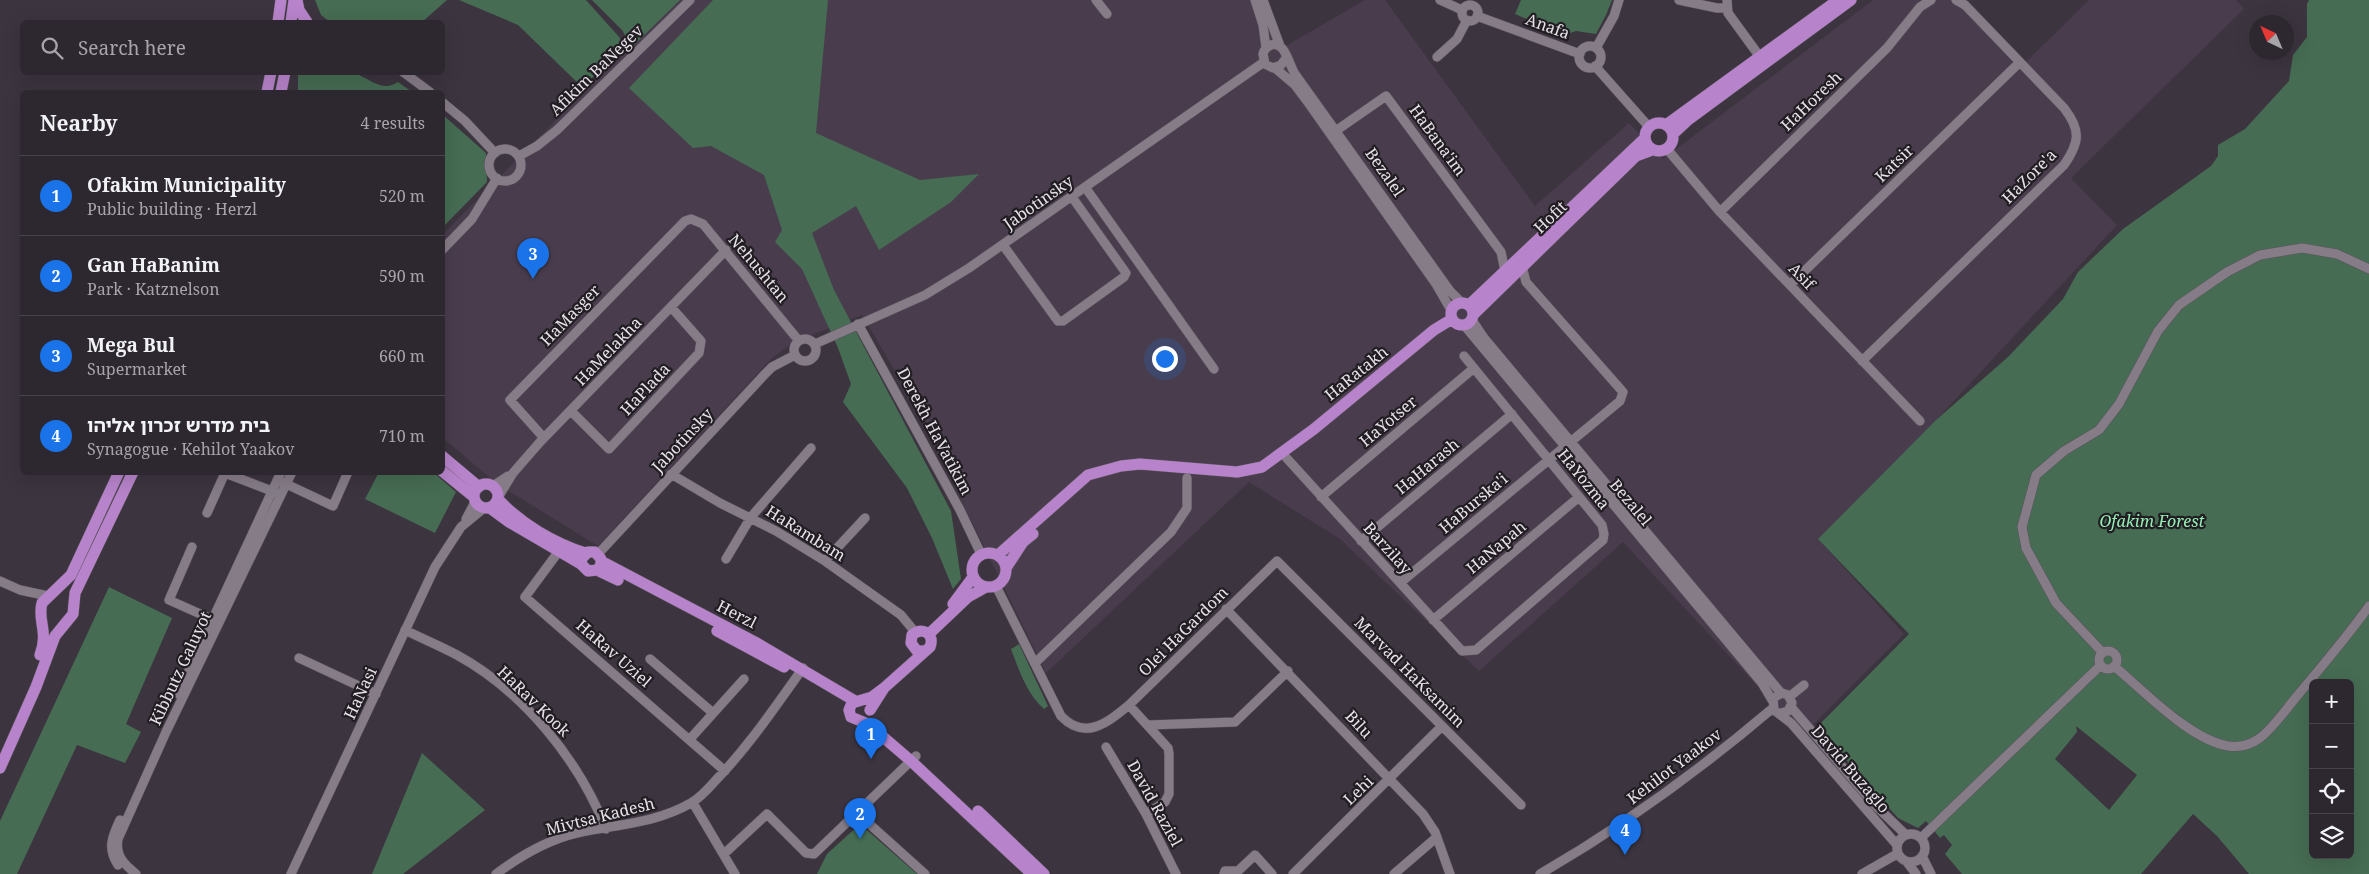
<!DOCTYPE html>
<html lang="en">
<head>
<meta charset="utf-8">
<style>
	:root { --surface:#2d272f; --page:#352f37; --text:#f1f3f6; --muted:#a7a5aa; --line:#48444b; --accent:#1a73e8 }
	body { margin:0; font-family:"Noto Serif","Noto Sans Hebrew",serif; background:var(--page); color:var(--text) }
	.controls { position:absolute; right:15px; bottom:15px; display:grid; overflow:hidden; border-radius:8px; box-shadow:0 5px 20px #0002 }
	.controls button { width:45px; height:45px; display:grid; place-items:center; padding:0; border:0; border-bottom:1px solid var(--line); background:var(--surface); color:var(--text); font:25px sans-serif }
	.compass { position:absolute; left:2249px; top:15px; width:45px; height:45px; border-radius:50%; background:var(--surface); box-shadow:0 5px 20px #0002; rotate:316deg }
	.you { position:absolute; left:1164px; top:358px; width:18px; height:18px; margin:-12px; border:4px solid #fff; border-radius:50%; background:#1a73e8; box-shadow:0 0 0 8px #1a73e833 }
	.badge { display:grid; place-items:center; width:32px; height:32px; border-radius:50%; background:var(--accent); color:#fff; font-size:16px; font-weight:700 }
	.pin { position:absolute; translate:-50% -41px; filter:drop-shadow(0 1px 2px #0008) }
	.pin::after { content:''; position:absolute; top:26px; width:18px; height:15px; background:inherit; clip-path:polygon(0 0,100% 0,50% 100%) }
	.list { margin:0; padding:0; list-style:none }
	h2 { display:flex; justify-content:space-between; align-items:center; height:65px; margin:0; padding:0 20px; font-size:21px }
	h2 small { font-size:16px; font-weight:400; color:var(--muted) }
	.list li { display:grid; grid-template-columns:32px 1fr auto; gap:15px; align-items:center; box-sizing:border-box; height:80px; padding:0 20px; border-top:1px solid var(--line) }
	.list b { display:block; font-size:19px; white-space:nowrap }
	.list p { margin:0; font-size:16px; white-space:nowrap; color:var(--muted) }
	.list em { font-size:16px; font-style:normal; color:var(--muted) }
	.icon { flex:none; width:28px; height:28px; fill:none; stroke:currentColor; stroke-width:2; stroke-linecap:round; stroke-linejoin:round }
	.map { position:relative; flex:none; width:2369px; height:874px; overflow:hidden }
	.search { position:absolute; background:var(--surface); box-shadow:0 5px 20px #0002; left:20px; top:20px; width:425px; height:55px; display:flex; align-items:center; gap:12px; box-sizing:border-box; padding:0 18px; border-radius:8px; color:var(--muted); font-size:19px }
	.panel { position:absolute; background:var(--surface); box-shadow:0 5px 20px #0002; left:20px; top:90px; width:425px; height:385px; border-radius:8px }
	.map>svg:first-child { display:block }
	.built { fill:#493d4d }
	.green { fill:#466c53; fill-rule:evenodd }
	.lines { fill:none; stroke-linecap:round; stroke-linejoin:round }
	.minor-casing { stroke:#5a535c; stroke-width:10 }
	.major-casing { stroke:#5a535c; stroke-width:12 }
	.minor { stroke:#857c88; stroke-width:9 }
	.major { stroke:#b783ca; stroke-width:11 }
	.labels { text-anchor:middle; stroke-width:4.5; stroke-linejoin:round; paint-order:stroke }
	.street-label { font-size:16px; fill:#e7e2e9; stroke:#211d22 }
	.park-label { font-size:16px; font-style:italic; fill:#94efb4; stroke:#211d22 }
</style>
</head>
<body>
<div class="map">
<svg width="2369" height="874" viewBox="0 0 2369 874">
	<rect width="100%" height="100%" fill="#3c343f"/>
	<path class="built" d="M 675,0 L 1250,0 L 1284,47 L 1365,0 L 1385,0 L 1535,206 L 1629,123 L 1663,159 L 1873,0 L 1963,0 L 2025,63 L 2089,0 L 2236,0 L 2244,9 L 2071,178 L 2117,225 L 1936,420 L 1818,539 L 1904,634 L 1803,735 L 1623,542 L 1479,671 L 1340,539 L 1249,482 L 1046,673 L 911,398 L 862,315 L 794,342 L 771,359 L 598,546 L 496,483 L 443,438 L 443,234 Z"/>
	<path class="green" d="M 315,0 L 447,0 L 422,22 L 330,22 L 321,15 Z
		M 459,0 L 586,0 L 620,38 L 620,47 L 583,88 L 518,25 Z
		M 592,0 L 680,0 L 632,47 L 622,30 Z
		M 713,0 L 828,0 L 816,133 L 920,180 L 979,174 L 951,202 L 879,250 L 856,206 L 812,233 L 834,290 L 951,511 L 961,579 L 953,589 L 932,538 L 907,488 L 843,402 L 851,384 L 838,348 L 802,269 L 775,242 L 782,230 L 764,175 L 711,146 L 693,148 L 629,88 Z
		M 1521,0 L 1612,0 L 1606,15 L 1596,34 L 1576,31 L 1564,35 L 1515,14 Z
		M 2309,0 L 2369,0 L 2369,874 L 2249,874 L 2217,836 L 2193,814 L 2141,874 L 1962,874 L 1945,854 L 1952,845 L 1944,835 L 1940,838 L 1926,821 L 1918,828 L 1898,818 L 1817,727 L 1909,634 L 1818,539 L 1936,420 L 2008,357 L 2063,299 L 2078,272 L 2123,229 L 2211,166 L 2218,156 L 2218,145 L 2245,129 L 2289,81 L 2293,55 L 2307,37 L 2307,4 ZM 2313,683 L 2350,683 L 2350,855 L 2313,855 ZM 2076,726 L 2137,775 L 2109,810 L 2055,759 L 2077,732 Z
		M 298,73 C 315,72 333,70 350,72 C 367,75 380,94 398,82 L 412,92 L 298,92 Z
		M 443,115 L 486,153 L 487,182 L 443,227 Z
		M 379,472 L 434,473 L 456,492 L 435,533 L 365,499 Z
		M 109,587 L 172,618 L 126,724 L 141,732 L 125,763 L 77,745 L 17,874 L 0,874 L 0,821 Z
		M 1019,644 L 1048,706 L 1044,709 C 1026,693 1019,670 1011,649 Z
		M 422,753 L 485,810 L 403,874 L 372,874 Z
		M 860,824 L 917,874 L 817,874 L 827,854 Z"/>
	<g class="lines">
		<defs>
			<path id="minor" d="M 1096,0 L 1107,14
				M 1255,0 L 1263,25 L 1266,48
				M 1263,0 L 1280,46
				M 1440,0 L 1462,10
				M 1679,0 L 1717,8 L 1727,8
				M 1727,0 L 1728,13 L 1760,57
				M1462 13a8 8 0 1 1 16 0a8 8 0 1 1-16 0Z
				M 1477,16 L 1580,54
				M1579 57a11 11 0 1 1 22 0a11 11 0 1 1-22 0Z
				M 1596,48 L 1614,16 L 1619,0
				M 1437,57 L 1457,39 L 1467,20
				M 1286,58 L 1281,65 L 1273,68 L 1265,64 L 1263,54 C 1264,50 1266,47 1271,45 C 1285,40 1289,65 1295,74 L 1450,291 L 1461,302
				M 1595,66 L 1649,127
				M 1275,68 L 1295,85 L 1307,101 L 1436,284 L 1451,310
				M 403,72 L 430,92
				M 442,102 L 465,121 L 495,153
				M 1337,130 L 1386,96 L 1501,252 L 1505,271
				M 1667,149 L 1720,212 L 1920,421
				M489 165a16 16 0 1 1 32 0a16 16 0 1 1-32 0Z
				M 519,156 L 537,146 L 557,130 L 690,0
				M 1085,187 L 1214,369
				M 1720,212 L 1887,48 L 1920,7 L 1931,0
				M 1003,245 L 1058,321 L 1063,321 L 1124,277 L 1126,273 L 1072,197
				M 442,250 L 472,219 L 497,178
				M 1790,285 L 2020,62
				M 1472,320 L 1484,338 L 1781,693
				M 858,324 L 960,510 L 981,554
				M 1464,325 L 1762,683 L 1772,700
				M794 350a11 11 0 1 1 22 0a11 11 0 1 1-22 0Z
				M 815,344 L 925,295 L 969,268 L 1264,62
				M 1862,361 L 2064,165 C 2080,142 2081,130 2064,108 L 1965,5 L 1956,0
				M 571,411 L 609,449 L 699,353 L 701,341 L 671,307
				M 544,438 L 510,400 L 685,221 L 691,219 L 703,224 L 799,341
				M 1282,453 L 1462,651 L 1476,650 L 1603,540 L 1604,534 L 1602,525 L 1464,356
				M 671,474 L 720,503 L 776,531 L 825,561 L 901,615 L 915,632
				M 282,482 L 333,506 L 348,472
				M 493,486 L 508,476
				M 499,496 L 513,473 L 540,442 L 726,250
				M 1321,497 L 1474,368
				M 207,513 L 225,473 L 277,493
				M 466,519 L 475,502
				M 1361,541 L 1512,414
				M 192,547 L 169,600 L 216,621
				M 559,551 L 525,597 L 725,771
				M 598,554 L 765,374 L 772,367 L 795,355
				M 726,559 L 751,517 L 811,448
				M 825,561 L 865,518
				M 0,581 L 20,590 L 48,596
				M 1400,583 L 1620,401 L 1623,392 L 1526,282 L 1522,266
				M 996,586 L 1061,716 C 1085,741 1107,723 1129,705 L 1277,561 L 1521,805
				M 1226,609 L 1423,814 L 1435,832 L 1450,874
				M 1433,620 L 1579,497
				M 405,630 C 423,639 440,646 457,655 C 523,691 579,760 606,829
				M2099 660a9 9 0 1 1 18 0a9 9 0 1 1-18 0Z
				M 2103,653 L 2056,603 L 2026,548 L 2022,527 L 2036,475 L 2064,451 L 2099,430 L 2119,404 L 2158,331 L 2179,305 L 2227,272 L 2260,255 L 2302,248 L 2337,254 L 2369,269
				M 299,658 L 376,694
				M 650,659 L 713,713
				M 1035,663 L 1171,532 L 1187,508 L 1187,478
				M 2114,666 C 2144,691 2189,739 2228,746 C 2240,748 2250,745 2260,738 C 2274,727 2286,709 2298,695 C 2322,666 2347,637 2369,606
				M 178,694 L 281,472
				M 1789,697 L 1804,685
				M 1129,705 L 1168,748 L 1169,754 L 1169,794 L 1165,802 L 1146,814
				M 1791,707 L 1875,805 L 1906,835
				M 1781,713 L 1788,711 L 1792,703 L 1788,695 L 1782,693 L 1773,698 L 1774,710 L 1791,723 L 1897,845
				M 1148,725 L 1235,722 L 1288,671
				M 690,739 L 744,679
				M 1106,747 L 1146,814 L 1176,874
				M 693,803 L 735,874
				M 856,812 L 925,874
				M1897 848a14 14 0 1 1 28 0a14 14 0 1 1-28 0Z
				M 1921,838 L 2101,665
				M 725,853 L 767,814 L 806,853 L 814,854 L 916,756
				M 1922,856 L 1931,874
				M 1907,862 L 1916,874
				M 118,865 C 107,848 112,837 120,820
				M 136,874 C 124,864 115,856 118,839 L 166,732 L 292,472
				M 291,874 L 435,567 L 461,527 L 484,508
				M 496,874 C 520,856 547,840 577,833 C 617,824 654,824 691,803 C 700,798 709,788 716,780 C 749,746 775,707 803,668
				M 1224,874 L 1225,871 L 1238,871 L 1255,855 L 1272,874
				M 1293,874 L 1442,726
				M 1394,874 L 1437,837
				M 1540,874 C 1623,826 1700,770 1773,708
				M 1862,874 L 1897,854"/>
			<path id="major" d="M 297,0 L 299,10 L 307,22
				M 278,22 L 281,0
				M 291,22 L 294,0
				M 267,92 L 271,72
				M 281,92 L 285,72
				M1645 137a14 14 0 1 1 28 0a14 14 0 1 1-28 0Z
				M 1666,125 L 1838,0
				M 1673,134 L 1688,120 L 1851,0
				M1451 314a11 11 0 1 1 22 0a11 11 0 1 1-22 0Z
				M 1469,305 L 1645,138
				M 1474,314 L 1636,156 L 1652,150
				M 442,456 L 479,487
				M 442,471 L 474,497
				M474 496a12 12 0 1 1 24 0a12 12 0 1 1-24 0Z
				M 498,499 C 521,524 554,543 585,553
				M 490,508 L 509,522 L 581,564 L 588,571 L 597,570 L 601,565 L 601,559 L 595,552 L 588,552 L 582,558 L 581,564
				M972 570a17 17 0 1 1 34 0a17 17 0 1 1-34 0Z
				M 998,555 L 1088,475 L 1121,466 L 1140,464 L 1237,472 L 1262,467 L 1314,429 L 1434,330 L 1452,319
				M 601,561 L 755,642 L 855,701
				M 1006,568 L 1023,542 L 1033,534
				M 597,570 L 618,580
				M 953,604 L 973,577
				M 717,631 L 784,667
				M 929,634 L 968,597 L 986,587
				M 40,655 C 49,632 37,620 42,603 L 71,575 L 119,472
				M 884,688 L 872,697 L 852,703 L 849,710 L 851,717 L 868,724 L 911,761 L 1032,874
				M 870,710 L 884,688 L 930,647 C 935,634 923,626 912,635 L 911,643 L 917,651 L 923,651
				M 0,768 L 36,687 L 55,636 L 73,614 L 75,593 L 133,472
				M 978,811 L 1044,874"/>
		</defs>
		<use href="#minor" class="minor-casing"/>
		<use href="#major" class="major-casing"/>
		<use href="#minor" class="minor"/>
		<use href="#major" class="major"/>
	</g>
	<g class="labels">
		<g class="street-label">
			<text transform="translate(1548 26) rotate(20)" y="6">Anafa</text>
			<text transform="translate(596 70) rotate(-44)" y="6">Afikim BaNegev</text>
			<text transform="translate(1811 101) rotate(-44)" y="6">HaHoresh</text>
			<text transform="translate(1438 140) rotate(54)" y="6">HaBana'im</text>
			<text transform="translate(1894 163) rotate(-44)" y="6">Katsir</text>
			<text transform="translate(1385 172) rotate(55)" y="6">Bezalel</text>
			<text transform="translate(2029 176) rotate(-45)" y="6">HaZore'a</text>
			<text transform="translate(1038 202) rotate(-35)" y="6">Jabotinsky</text>
			<text transform="translate(1550 217) rotate(-44)" y="6">Hofit</text>
			<text transform="translate(759 268) rotate(50)" y="6">Nehushtan</text>
			<text transform="translate(1802 276) rotate(46)" y="6">Asif</text>
			<text transform="translate(570 315) rotate(-46)" y="6">HaMasger</text>
			<text transform="translate(608 351) rotate(-46)" y="6">HaMelakha</text>
			<text transform="translate(1356 373) rotate(-39)" y="6">HaRatakh</text>
			<text transform="translate(645 389) rotate(-47)" y="6">HaPlada</text>
			<text transform="translate(1388 421) rotate(-40)" y="6">HaYotser</text>
			<text transform="translate(935 431) rotate(62)" y="6">Derekh HaVatikim</text>
			<text transform="translate(682 440) rotate(-47)" y="6">Jabotinsky</text>
			<text transform="translate(1427 466) rotate(-40)" y="6">HaHarash</text>
			<text transform="translate(1584 479) rotate(51)" y="6">HaYozma</text>
			<text transform="translate(1631 502) rotate(50)" y="6">Bezalel</text>
			<text transform="translate(1473 503) rotate(-40)" y="6">HaBurska'i</text>
			<text transform="translate(806 533) rotate(32)" y="6">HaRambam</text>
			<text transform="translate(1496 547) rotate(-40)" y="6">HaNapah</text>
			<text transform="translate(1388 548) rotate(48)" y="6">Barzilay</text>
			<text transform="translate(737 614) rotate(27)" y="6">Herzl</text>
			<text transform="translate(1183 631) rotate(-45)" y="6">Olei HaGardom</text>
			<text transform="translate(614 653) rotate(41)" y="6">HaRav Uziel</text>
			<text transform="translate(180 668) rotate(-65)" y="6">Kibbutz Galuyot</text>
			<text transform="translate(1410 672) rotate(45)" y="6">Marvad HaKsamim</text>
			<text transform="translate(360 693) rotate(-65)" y="6">HaNasi</text>
			<text transform="translate(534 701) rotate(44)" y="6">HaRav Kook</text>
			<text transform="translate(1359 724) rotate(47)" y="6">Bilu</text>
			<text transform="translate(1674 766) rotate(-37)" y="6">Kehilot Yaakov</text>
			<text transform="translate(1851 769) rotate(49)" y="6">David Buzaglo</text>
			<text transform="translate(1358 790) rotate(-44)" y="6">Lehi</text>
			<text transform="translate(1155 803) rotate(61)" y="6">David Raziel</text>
			<text transform="translate(600 816) rotate(-14)" y="6">Mivtsa Kadesh</text>
		</g>
		<g class="park-label">
			<text x="2152" y="527">Ofakim Forest</text>
		</g>
	</g>
</svg>
<div class="controls">
<button>+</button>
<button>−</button>
<button><svg class="icon" aria-label="locate" viewBox="0 0 24 24"><circle cx="12" cy="12" r="6"/><path d="M12 2v4M12 18v4M2 12h4M18 12h4"/></svg></button>
<button><svg class="icon" aria-label="layers" viewBox="0 0 24 24"><path d="M12 4l9 5-9 5-9-5zM3 14l9 5 9-5"/></svg></button>
</div>
<svg class="compass" viewBox="-18 -18 36 36"><path d="M0-13l5 13h-10z" fill="#e53935"/><path d="M0 13l5-13h-10z" fill="#a7a5aa"/></svg>
<div class="you"></div>
<div class="pin badge" style="left:871px;top:759px">1</div>
<div class="pin badge" style="left:860px;top:839px">2</div>
<div class="pin badge" style="left:533px;top:279px">3</div>
<div class="pin badge" style="left:1625px;top:855px">4</div>
<div class="search"><svg class="icon" aria-label="search" viewBox="0 0 24 24"><circle cx="10" cy="10" r="6"/><path d="M15 15l6 6"/></svg>Search here</div>
<section class="panel">
<h2>Nearby<small>4 results</small></h2>
<ul class="list">
<li><span class="badge">1</span><div><b>Ofakim Municipality</b><p>Public building · Herzl</p></div><em>520 m</em></li>
<li><span class="badge">2</span><div><b>Gan HaBanim</b><p>Park · Katznelson</p></div><em>590 m</em></li>
<li><span class="badge">3</span><div><b>Mega Bul</b><p>Supermarket</p></div><em>660 m</em></li>
<li><span class="badge">4</span><div><b>בית מדרש זכרון אליהו</b><p>Synagogue · Kehilot Yaakov</p></div><em>710 m</em></li>
</ul>
</section>
</div>
</body>
</html>
